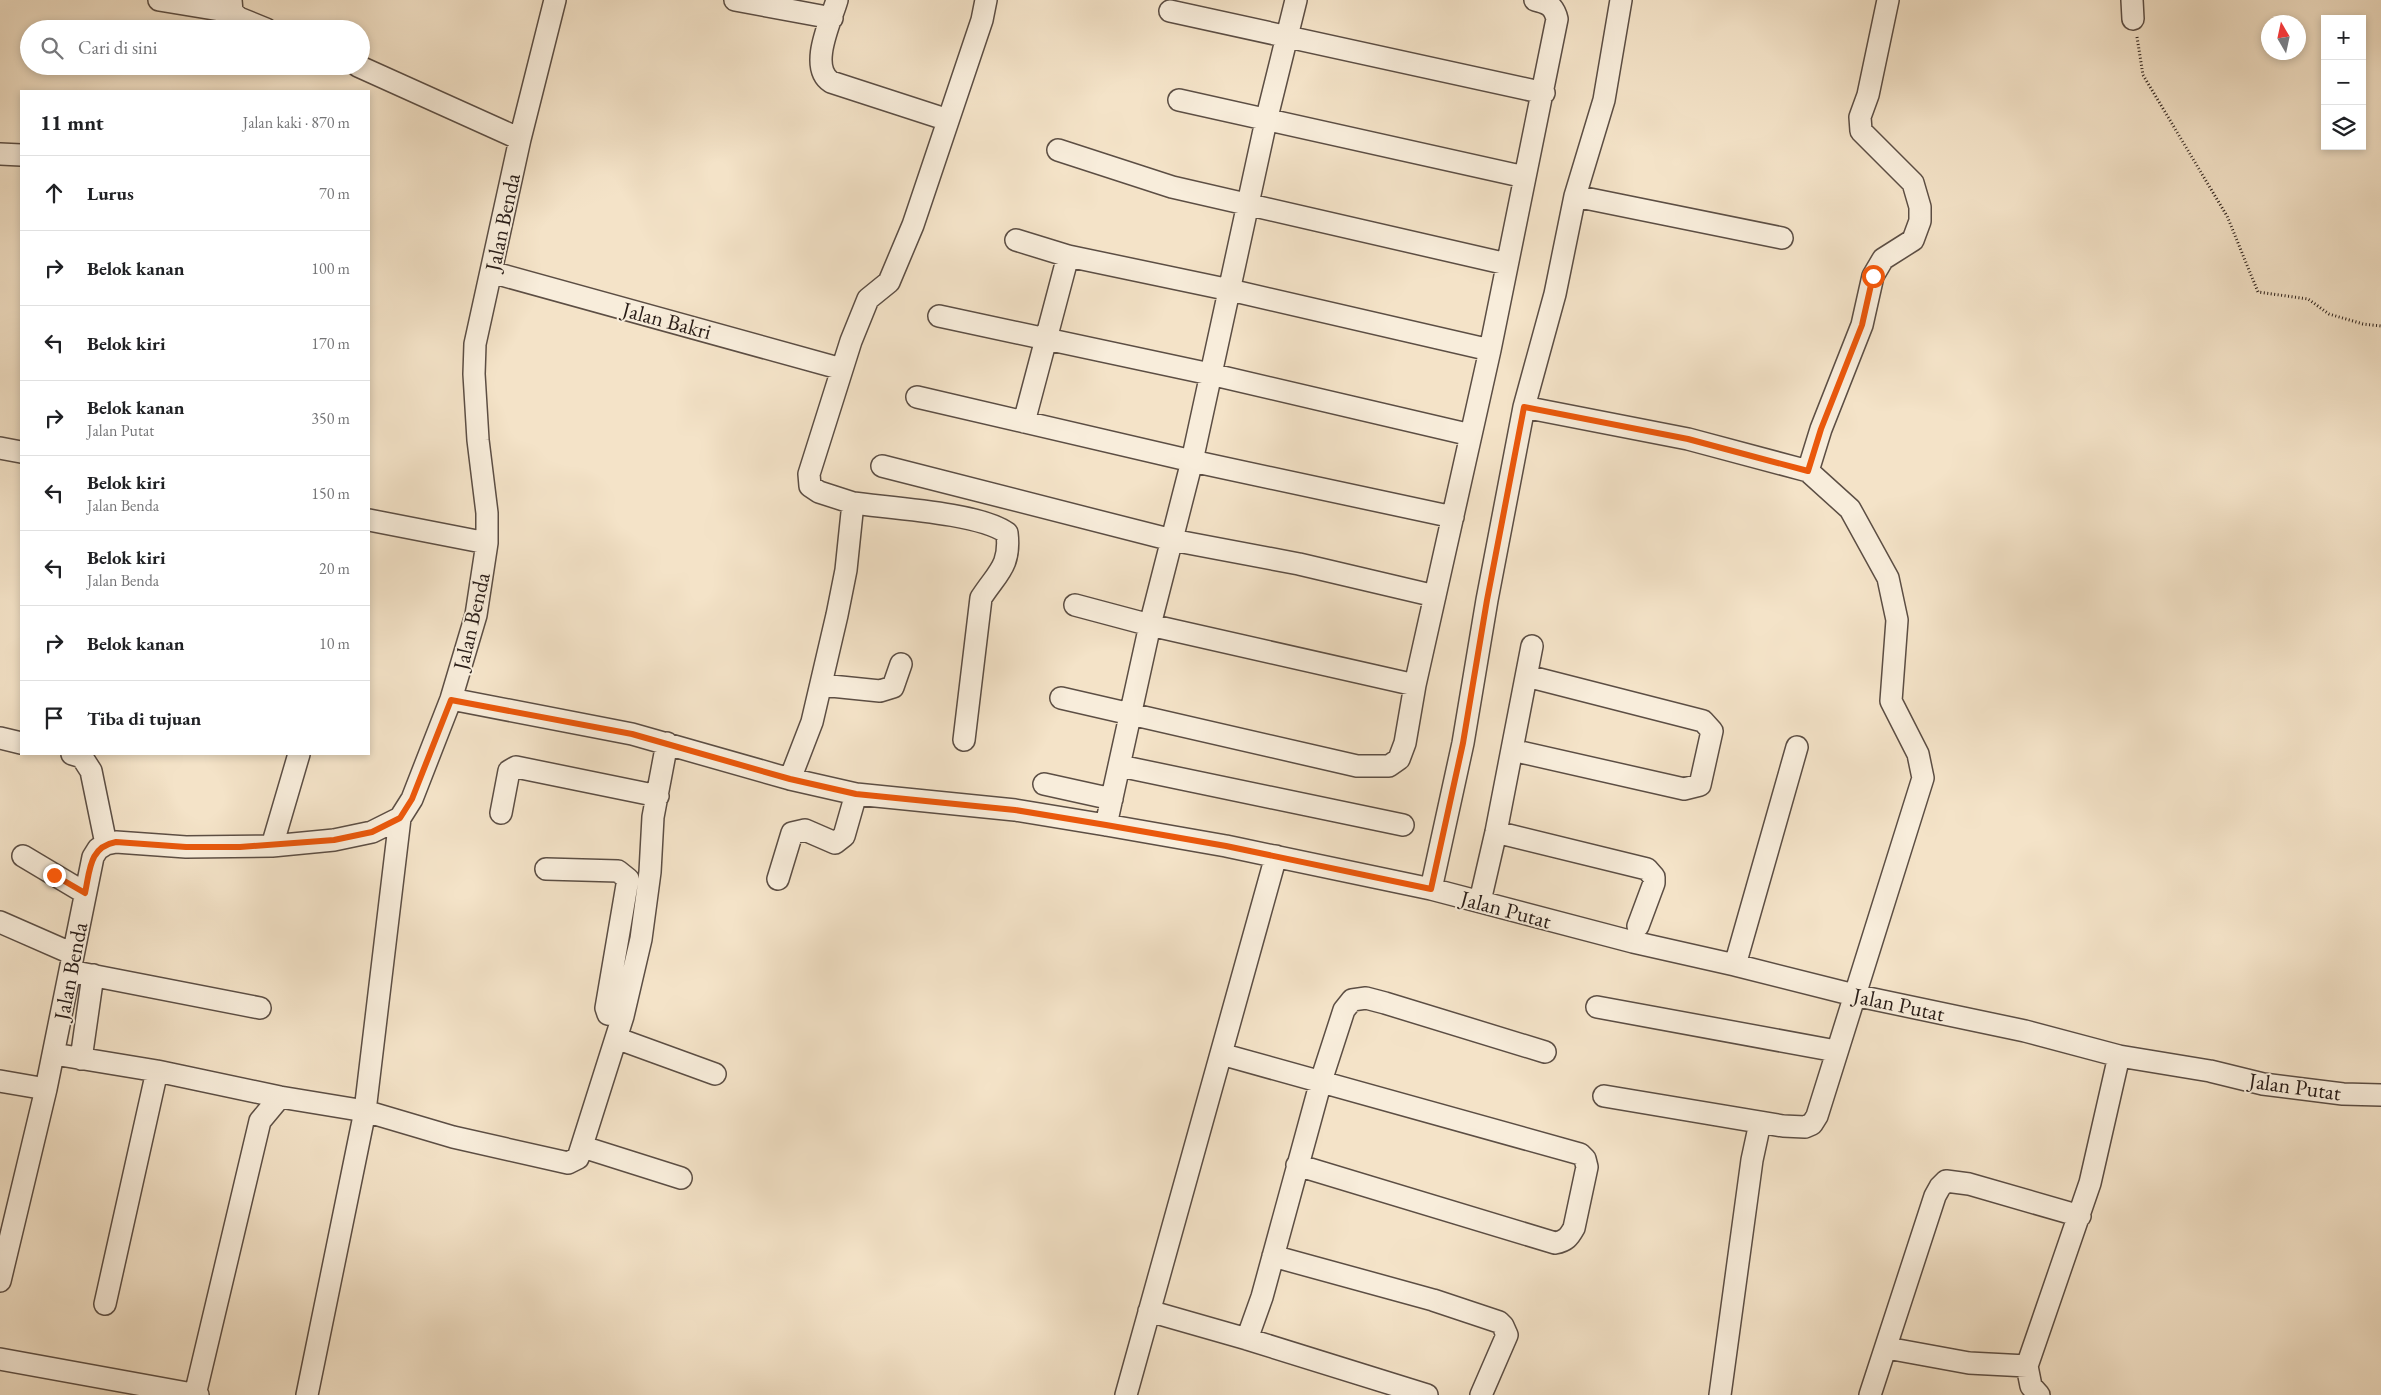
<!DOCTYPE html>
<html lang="id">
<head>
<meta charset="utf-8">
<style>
	:root { --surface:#fff; --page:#f6f6f6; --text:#202124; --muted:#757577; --line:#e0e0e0 }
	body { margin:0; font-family:"EB Garamond",serif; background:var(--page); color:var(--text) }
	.controls { position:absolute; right:15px; top:15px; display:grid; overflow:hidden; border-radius:0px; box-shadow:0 2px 8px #0003 }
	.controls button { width:45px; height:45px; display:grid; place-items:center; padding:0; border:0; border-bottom:1px solid var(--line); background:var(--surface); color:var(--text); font:25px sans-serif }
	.compass { position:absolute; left:2261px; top:15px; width:45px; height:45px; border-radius:50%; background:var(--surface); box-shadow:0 2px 8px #0003; rotate:351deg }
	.stop { position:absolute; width:15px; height:15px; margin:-11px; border:4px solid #ea580c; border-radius:50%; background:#fff }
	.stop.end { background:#ea580c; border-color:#fff; box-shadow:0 1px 5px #0008 }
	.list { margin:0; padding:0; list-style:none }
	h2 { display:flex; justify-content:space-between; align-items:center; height:65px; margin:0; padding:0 20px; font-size:21px }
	h2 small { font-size:16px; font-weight:400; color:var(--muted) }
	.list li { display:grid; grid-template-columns:32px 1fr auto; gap:15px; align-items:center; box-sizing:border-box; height:75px; padding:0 20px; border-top:1px solid var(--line) }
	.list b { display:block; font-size:19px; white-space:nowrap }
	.list p { margin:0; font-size:16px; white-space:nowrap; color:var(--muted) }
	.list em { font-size:16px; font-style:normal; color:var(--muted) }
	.icon { flex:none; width:28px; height:28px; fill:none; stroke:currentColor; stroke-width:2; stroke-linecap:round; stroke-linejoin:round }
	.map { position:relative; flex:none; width:2381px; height:1395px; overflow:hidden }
	.search { position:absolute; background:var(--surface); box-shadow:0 2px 8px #0003; left:20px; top:20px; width:350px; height:55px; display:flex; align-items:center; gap:12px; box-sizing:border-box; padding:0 18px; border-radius:28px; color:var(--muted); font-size:19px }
	.panel { position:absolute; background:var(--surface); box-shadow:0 2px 8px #0003; left:20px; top:90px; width:350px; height:665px; border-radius:0px }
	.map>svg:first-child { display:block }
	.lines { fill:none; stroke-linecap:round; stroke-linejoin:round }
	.minor-casing { stroke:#5c4e44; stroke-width:24 }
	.path { stroke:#291d18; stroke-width:3; stroke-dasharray:1 2.5; stroke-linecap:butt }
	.minor { stroke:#f8eddb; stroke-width:21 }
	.route { stroke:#ea580c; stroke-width:6 }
	.labels { text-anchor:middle; stroke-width:4; stroke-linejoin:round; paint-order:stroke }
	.street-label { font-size:22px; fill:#291d18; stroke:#f8eddb }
</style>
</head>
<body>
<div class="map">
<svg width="2381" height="1395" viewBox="0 0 2381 1395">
	<rect width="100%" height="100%" fill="#f4e3c8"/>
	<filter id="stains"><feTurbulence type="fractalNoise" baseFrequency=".004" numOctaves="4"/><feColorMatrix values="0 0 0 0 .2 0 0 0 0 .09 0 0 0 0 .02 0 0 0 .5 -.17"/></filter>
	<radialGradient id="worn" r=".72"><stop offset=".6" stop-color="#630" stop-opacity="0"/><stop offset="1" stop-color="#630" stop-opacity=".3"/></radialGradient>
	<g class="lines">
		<defs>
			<path id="minor" d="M 159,0 L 232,12
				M 231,0 L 232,12 L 239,18 L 266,29
				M 735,0 L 832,18
				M 837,0 C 831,21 808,67 831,82 L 948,120
				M 2132,0 L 2133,19
				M 1170,11 L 1544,93
				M 358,66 L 520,139
				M 1179,100 L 1525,177
				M 1058,150 L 1172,187 L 1507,264
				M 0,154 L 21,155
				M 1575,196 L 1782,238
				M 1016,240 L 1068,256 L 1230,290 L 1490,350
				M 491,272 L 842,369
				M 939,316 L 1210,374 L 1471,435
				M 917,397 L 1192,461 L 1453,517
				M 1524,407 L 1688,439 L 1808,471 L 1850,509 L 1888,578 L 1897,620 L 1891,701 L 1918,754 L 1923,778 L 1817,1116 L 1812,1124 L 1805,1127 L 1783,1126 L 1604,1096
				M 1024,422 L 1068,256
				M 0,448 L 21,452
				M 882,466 L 1172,540 L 1299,564 L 1435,596
				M 1808,471 L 1821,429 L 1862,325 L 1873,276 L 1883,259 L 1913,240 L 1920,221 L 1920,207 L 1913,183 L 1861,131 L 1860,117 L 1868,95 L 1888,0
				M 853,503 C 890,508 980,513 1007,533 C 1011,566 997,573 981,598 L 964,740
				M 369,520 L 487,543
				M 1075,605 L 1150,625 L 1415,685
				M 821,685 L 880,691 L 893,687 L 901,664
				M 1061,698 L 1357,766 L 1389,766 L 1399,759 L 1405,743 L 1415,685 L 1490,350 L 1557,19 C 1554,6 1548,3 1535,0
				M 451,699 L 632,734 L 790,779 L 856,794 L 1015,810 L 1106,825 L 1226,846 L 1431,889 L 1633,942 L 1735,965 L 1854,995 L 2025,1031 L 2119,1056 L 2210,1071 L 2263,1084 L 2343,1094 L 2381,1095
				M 0,738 L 21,743
				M 1512,750 L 1684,789 L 1700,785 L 1712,731 L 1703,721 L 1527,676
				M 72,754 L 82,757 L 91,771 L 106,844
				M 1120,766 L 1403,825
				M 790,779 L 812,722 L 837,615 L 846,570 L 853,503 L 819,492 L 810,486 L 809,474 L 851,341 L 868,299 L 889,282 L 913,225 L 982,20 L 986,0
				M 1044,784 L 1112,799
				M 501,813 L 509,771 L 516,767 L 658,796
				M 1106,825 L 1150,625 L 1192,461 L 1266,121 L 1296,0
				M 1496,832 L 1647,869 L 1654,877 L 1654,883 L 1638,926
				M 272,846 L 299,754
				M 23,856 L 85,893
				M 546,869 L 618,871 L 628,879 L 606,1008 L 608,1014 L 623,1016
				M 778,879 L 792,833 L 805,830 L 835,843 L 844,836 L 856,794
				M 1431,889 L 1463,743 L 1487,600 L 1524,407 L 1555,294 L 1575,196 L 1604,100 L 1621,0
				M 1480,901 L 1496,832 L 1532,646
				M 0,922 L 73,954
				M 1735,965 L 1797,747
				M 70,971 L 260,1008
				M 1597,1007 L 1836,1051
				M 616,1038 L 715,1074
				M 54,1054 L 157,1071 L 280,1097 L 365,1111 L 400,818
				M 1221,1054 L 1580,1154 L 1585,1159 L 1587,1167 L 1574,1228 C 1569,1237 1566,1241 1555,1243 L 1297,1165
				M 81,1059 L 93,975
				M 0,1081 L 46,1089
				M 583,1147 L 681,1178
				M 1273,1256 L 1433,1300 L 1499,1322 L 1503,1326 L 1507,1335 L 1481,1395
				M 0,1281 L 46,1089 L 93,857 L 98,849 L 106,844 L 116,842 L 186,847 L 272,846 L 334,840 L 372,832 L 400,818 L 412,799 L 451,699 L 476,615 L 487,543 L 487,513 L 478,440 L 474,374 L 475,344 L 520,139 L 555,0
				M 105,1304 L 157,1071
				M 1149,1311 L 1247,1339 L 1427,1395
				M 1247,1339 L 1262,1297 L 1321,1081 L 1344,1010 L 1352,1000 L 1366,998 L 1385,1003 L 1545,1052
				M 1887,1348 L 1969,1363 L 2027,1366
				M 0,1359 L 198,1395
				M 195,1395 L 260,1121 L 280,1097
				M 307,1395 L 365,1111 L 453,1137 L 568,1163 L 578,1158 L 623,1016 L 641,939 L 650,872 L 653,817 L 667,743
				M 1126,1395 L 1276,856
				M 1720,1395 L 1752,1160 L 1760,1123
				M 1870,1395 L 1935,1196 L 1940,1187 L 1946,1181 L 1969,1184 L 2080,1216
				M 2039,1395 L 2031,1386 L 2027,1366 L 2090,1183 L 2119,1056"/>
		</defs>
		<use href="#minor" class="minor-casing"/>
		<path class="path" d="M 2137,37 L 2143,75 L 2227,216 L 2258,292 L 2308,299 L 2329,314 L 2363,324 L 2381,326"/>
		<use href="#minor" class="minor"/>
	</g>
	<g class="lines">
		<path class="route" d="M 54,875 L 85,893 C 90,870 89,847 116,842 L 186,847 L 240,847 L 334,840 L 372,832 L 400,818 L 412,799 L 451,700 L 632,734 L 790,779 L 856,794 L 1015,810 L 1106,825 L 1226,846 L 1431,889 L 1463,743 L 1487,600 L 1524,407 L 1688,439 L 1808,471 L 1821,429 L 1862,325 L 1873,276"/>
	</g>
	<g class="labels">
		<g class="street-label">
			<text transform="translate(502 222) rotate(-78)" y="8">Jalan Benda</text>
			<text transform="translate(667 320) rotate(15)" y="8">Jalan Bakri</text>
			<text transform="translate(471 621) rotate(-77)" y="8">Jalan Benda</text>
			<text transform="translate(1506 909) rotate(15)" y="8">Jalan Putat</text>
			<text transform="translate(70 971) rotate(-79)" y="8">Jalan Benda</text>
			<text transform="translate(1899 1004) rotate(12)" y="8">Jalan Putat</text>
			<text transform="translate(2295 1086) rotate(8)" y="8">Jalan Putat</text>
		</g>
	</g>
	<rect width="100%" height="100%" filter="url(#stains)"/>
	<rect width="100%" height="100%" fill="url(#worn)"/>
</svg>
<div class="controls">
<button>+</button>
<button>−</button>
<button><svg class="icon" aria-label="layers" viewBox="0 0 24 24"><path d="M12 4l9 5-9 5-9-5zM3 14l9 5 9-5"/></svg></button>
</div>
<svg class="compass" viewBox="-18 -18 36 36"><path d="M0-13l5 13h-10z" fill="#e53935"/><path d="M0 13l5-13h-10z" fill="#757577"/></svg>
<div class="stop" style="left:1873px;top:276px"></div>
<div class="stop end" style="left:54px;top:875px"></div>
<div class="search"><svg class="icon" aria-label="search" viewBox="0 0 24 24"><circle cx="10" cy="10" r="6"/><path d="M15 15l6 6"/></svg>Cari di sini</div>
<section class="panel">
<h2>11 mnt<small>Jalan kaki · 870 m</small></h2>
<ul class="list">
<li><svg class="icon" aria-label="ahead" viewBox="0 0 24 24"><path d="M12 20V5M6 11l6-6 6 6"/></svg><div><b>Lurus</b></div><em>70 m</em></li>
<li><svg class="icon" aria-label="right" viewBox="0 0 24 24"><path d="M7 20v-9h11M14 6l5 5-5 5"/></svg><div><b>Belok kanan</b></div><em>100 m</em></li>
<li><svg class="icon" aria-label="left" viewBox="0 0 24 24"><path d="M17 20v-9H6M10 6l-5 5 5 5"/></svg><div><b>Belok kiri</b></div><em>170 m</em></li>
<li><svg class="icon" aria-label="right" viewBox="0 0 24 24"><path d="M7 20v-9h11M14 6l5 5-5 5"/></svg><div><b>Belok kanan</b><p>Jalan Putat</p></div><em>350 m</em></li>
<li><svg class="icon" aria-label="left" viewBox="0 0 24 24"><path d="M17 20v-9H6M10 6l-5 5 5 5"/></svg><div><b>Belok kiri</b><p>Jalan Benda</p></div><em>150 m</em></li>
<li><svg class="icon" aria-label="left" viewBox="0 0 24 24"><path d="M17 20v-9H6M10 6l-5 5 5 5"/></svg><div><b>Belok kiri</b><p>Jalan Benda</p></div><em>20 m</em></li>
<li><svg class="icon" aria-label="right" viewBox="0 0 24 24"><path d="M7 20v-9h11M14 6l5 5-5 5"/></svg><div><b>Belok kanan</b></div><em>10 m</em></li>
<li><svg class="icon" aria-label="arrive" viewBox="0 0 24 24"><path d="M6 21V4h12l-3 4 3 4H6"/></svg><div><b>Tiba di tujuan</b></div></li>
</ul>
</section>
</div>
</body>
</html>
